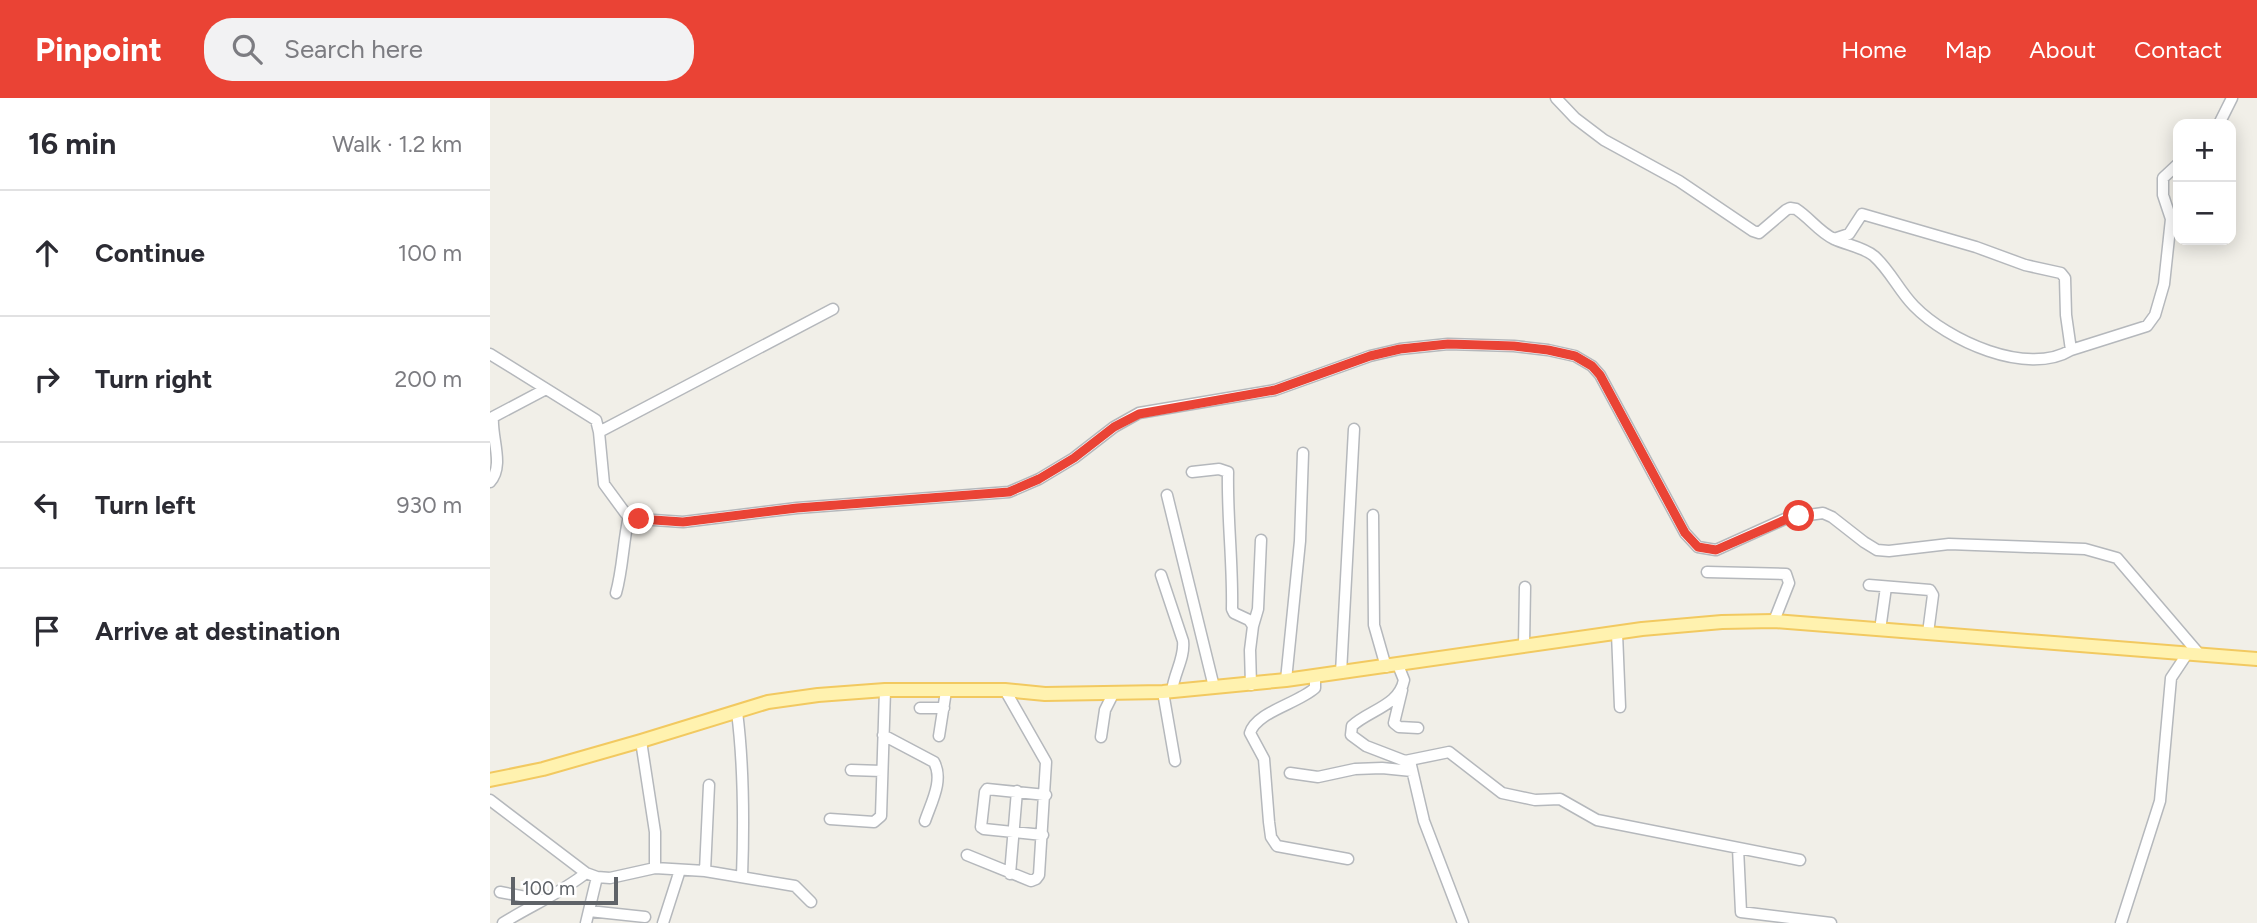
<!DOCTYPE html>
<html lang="en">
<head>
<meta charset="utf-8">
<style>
	:root { --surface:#fff; --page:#f2f2f3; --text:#2b2b33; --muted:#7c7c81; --line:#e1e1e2; --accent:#ea4335 }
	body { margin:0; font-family:Figtree,sans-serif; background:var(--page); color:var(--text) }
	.controls { position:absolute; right:21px; top:21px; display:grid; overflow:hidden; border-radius:14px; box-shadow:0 4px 18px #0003 }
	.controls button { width:63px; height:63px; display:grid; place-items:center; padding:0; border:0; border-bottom:2px solid var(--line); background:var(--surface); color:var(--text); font:35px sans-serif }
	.scale { position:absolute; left:21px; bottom:18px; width:107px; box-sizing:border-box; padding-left:7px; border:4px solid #5f6368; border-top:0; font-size:19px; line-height:24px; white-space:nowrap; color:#5f6368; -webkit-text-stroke:5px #fff; paint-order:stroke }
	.stop { position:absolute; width:21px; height:21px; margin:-16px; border:5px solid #ea4335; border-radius:50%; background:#fff }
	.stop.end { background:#ea4335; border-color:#fff; box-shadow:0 2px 7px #0008 }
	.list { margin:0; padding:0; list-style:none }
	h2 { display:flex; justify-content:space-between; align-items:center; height:91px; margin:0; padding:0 28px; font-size:30px }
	h2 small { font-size:23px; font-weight:400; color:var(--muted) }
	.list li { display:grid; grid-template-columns:46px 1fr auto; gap:21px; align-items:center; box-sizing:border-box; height:126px; padding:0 28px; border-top:2px solid var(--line) }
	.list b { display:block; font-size:26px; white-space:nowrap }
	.list em { font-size:23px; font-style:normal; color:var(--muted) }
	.icon { flex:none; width:38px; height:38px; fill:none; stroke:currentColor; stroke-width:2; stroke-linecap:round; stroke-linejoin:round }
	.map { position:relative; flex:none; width:1767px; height:825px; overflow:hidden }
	header { display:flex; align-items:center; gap:42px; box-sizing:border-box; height:98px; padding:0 35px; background:var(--accent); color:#fff }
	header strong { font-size:33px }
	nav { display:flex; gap:38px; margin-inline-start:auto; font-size:24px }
	.search { width:490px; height:63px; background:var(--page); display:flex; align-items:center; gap:18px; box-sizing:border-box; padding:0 24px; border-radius:28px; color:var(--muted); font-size:26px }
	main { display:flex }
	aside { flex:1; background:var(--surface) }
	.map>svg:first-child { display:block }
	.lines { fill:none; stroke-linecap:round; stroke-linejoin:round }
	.minor-casing { stroke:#b5b8bc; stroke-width:13 }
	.major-casing { stroke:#f2c960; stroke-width:16 }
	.minor { stroke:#fff; stroke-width:10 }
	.major { stroke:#fff2af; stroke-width:12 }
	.route { stroke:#ea4335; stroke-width:9 }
</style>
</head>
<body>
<header>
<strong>Pinpoint</strong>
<div class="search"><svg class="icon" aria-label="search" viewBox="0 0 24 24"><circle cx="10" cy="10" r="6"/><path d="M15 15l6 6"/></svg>Search here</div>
<nav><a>Home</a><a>Map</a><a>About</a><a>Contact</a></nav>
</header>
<main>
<aside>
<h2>16 min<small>Walk · 1.2 km</small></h2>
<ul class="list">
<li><svg class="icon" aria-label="ahead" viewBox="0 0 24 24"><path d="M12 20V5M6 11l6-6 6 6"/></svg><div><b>Continue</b></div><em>100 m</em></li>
<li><svg class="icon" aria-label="right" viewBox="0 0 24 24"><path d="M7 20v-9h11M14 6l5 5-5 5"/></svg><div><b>Turn right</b></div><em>200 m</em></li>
<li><svg class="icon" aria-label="left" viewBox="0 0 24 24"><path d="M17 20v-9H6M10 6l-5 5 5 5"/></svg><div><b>Turn left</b></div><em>930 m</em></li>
<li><svg class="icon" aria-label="arrive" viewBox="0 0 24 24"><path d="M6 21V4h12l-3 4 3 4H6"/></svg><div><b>Arrive at destination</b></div></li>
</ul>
</aside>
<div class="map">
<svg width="1767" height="825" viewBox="0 0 1767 825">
	<rect width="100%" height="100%" fill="#f1efe8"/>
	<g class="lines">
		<defs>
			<path id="minor" d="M 1066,0 L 1085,20 L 1114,42 L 1189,83 L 1263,133 L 1269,135 L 1296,112 L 1300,110 L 1306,111 C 1320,120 1329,134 1344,141 C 1357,147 1373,149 1384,158 C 1400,172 1409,193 1424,208 C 1457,242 1537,279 1581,252 L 1657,228 L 1665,217 L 1674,186 L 1681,121 L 1673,97 L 1673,80 L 1688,66
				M 1729,26 L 1742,0
				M 1344,141 L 1359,136 L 1372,116 L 1486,149 L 1535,167 L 1571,175 L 1575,180 L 1576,217 L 1581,252
				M 0,256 L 106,322 L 109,334 L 114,386 L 136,416 L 149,421 L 193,424 L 307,410 L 519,394 L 549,381 L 584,360 L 624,329 L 649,315 L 785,292 L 880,258 L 910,251 L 958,246 L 1024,248 L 1058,252 L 1085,258 L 1102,268 L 1110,277 L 1195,435 L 1208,449 L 1226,452 L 1297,420 L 1333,415 L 1342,419 L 1374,444 L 1387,452 L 1399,453 L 1459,446 L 1595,451 L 1627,460 L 1710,557
				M 109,334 L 343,211
				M 702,374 L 729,371 L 738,374 C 737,420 743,465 742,511 L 744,515 L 759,522 L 763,528 L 760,552 L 761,587
				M 0,384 C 15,368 1,339 3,319 L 56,291
				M 677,397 L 724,589
				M 883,417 L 884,527 L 896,569
				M 1217,474 L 1296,476 L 1299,485 L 1284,523
				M 671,477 L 693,543 C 695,560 684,575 682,593
				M 1379,487 L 1440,492 L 1443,497 L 1438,535
				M 126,495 C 133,470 133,443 139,418
				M 763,528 L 768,511 L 771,442
				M 1390,532 L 1396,489
				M 1127,535 L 1130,609
				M 1034,548 L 1035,489
				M 908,567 L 914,582 C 909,608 879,612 862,628 L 861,637 L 876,648 L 915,663 L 959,654 L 1012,695 L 1045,702 L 1070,701 L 1107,722 L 1310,762
				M 851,575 L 864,331
				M 825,578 L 825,590 C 807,606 766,614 760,635 L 774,661 L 779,724 L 781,739 L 787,748 L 858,761
				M 796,582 L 810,443 L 813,355
				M 912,592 L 904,625 L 909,629 L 928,630
				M 673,594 L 685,663
				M 430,610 L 454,610
				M 247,614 C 254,669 254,724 252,779
				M 393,637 L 444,664 C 454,682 441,705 435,723
				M 449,638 L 456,593
				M 611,639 L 615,612 L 623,596
				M 151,643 L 165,734 L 165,770
				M 920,663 L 934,723 L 973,825
				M 361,672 L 392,673
				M 800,675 L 828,679 L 865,671 L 892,670 L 922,673
				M 0,702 L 96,775 L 107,779 L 120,780 L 165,770 L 215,773 L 305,788 L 321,804
				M 340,721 L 384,724 L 391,718 L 395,592
				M 553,737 L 494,731 L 491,729 L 495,694 L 497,691 L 556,697
				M 1248,750 L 1251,814 L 1341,825
				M 477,757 L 541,783 L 546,781 L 549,777 L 556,664 L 515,592
				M 215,773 L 219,687
				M 520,776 L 527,693
				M 10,794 L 52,802
				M 99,813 L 155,819
				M 13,825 C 40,808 71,795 96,775
				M 96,825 L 107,779
				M 173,825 L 190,772
				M 1631,825 L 1670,703 L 1681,580 L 1697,556"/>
			<path id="major" d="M 0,682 L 53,671 L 151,643 L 278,604 L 328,597 L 395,592 L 515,592 L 555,596 L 673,594 L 796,582 L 1152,531 L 1232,524 L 1284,523 L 1767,561"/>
		</defs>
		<use href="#minor" class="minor-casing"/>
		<use href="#major" class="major-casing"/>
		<use href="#minor" class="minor"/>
		<use href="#major" class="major"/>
	</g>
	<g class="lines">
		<path class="route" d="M 149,421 L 193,424 L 307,410 L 519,394 L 549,381 L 584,360 L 624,329 L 649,316 L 785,292 L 880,258 L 910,251 L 958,246 L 1024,248 L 1058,252 L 1085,258 L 1102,268 L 1110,277 L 1195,435 L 1208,449 L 1226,452 L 1297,421 L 1309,418"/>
	</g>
</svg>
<div class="controls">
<button>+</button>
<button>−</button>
</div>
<div class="scale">100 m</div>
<div class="stop" style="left:1309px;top:418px"></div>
<div class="stop end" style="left:149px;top:421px"></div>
</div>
</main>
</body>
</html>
